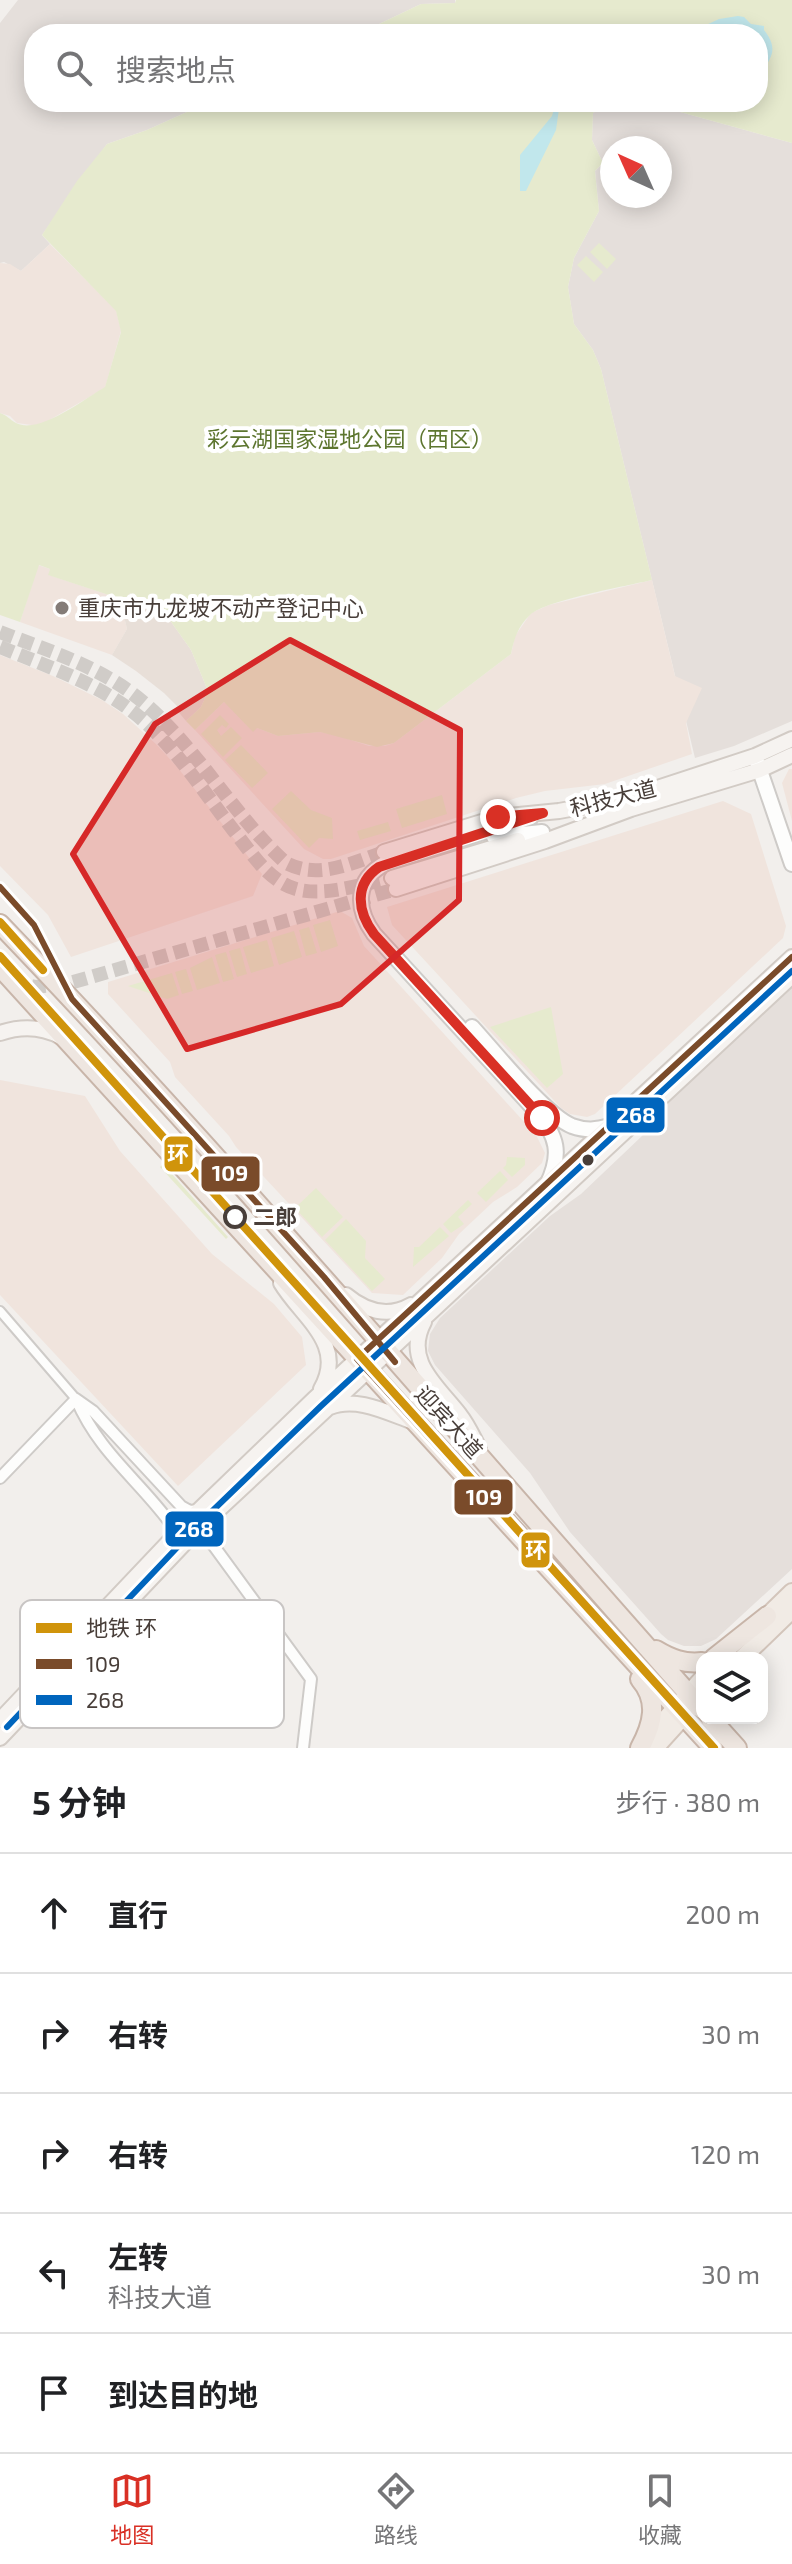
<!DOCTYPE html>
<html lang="zh">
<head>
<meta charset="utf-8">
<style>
	:root { --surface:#fff; --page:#f2f2f2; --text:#202124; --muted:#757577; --line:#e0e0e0; --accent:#d93025 }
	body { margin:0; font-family:"Exo 2","Noto Sans SC",sans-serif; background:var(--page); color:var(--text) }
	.controls { position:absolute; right:24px; bottom:24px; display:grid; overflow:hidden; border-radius:16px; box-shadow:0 4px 20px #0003 }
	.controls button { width:72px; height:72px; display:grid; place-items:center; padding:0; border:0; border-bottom:2px solid var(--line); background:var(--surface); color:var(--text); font:40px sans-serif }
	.compass { position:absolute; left:600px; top:136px; width:72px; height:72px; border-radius:50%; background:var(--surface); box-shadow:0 4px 20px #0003; rotate:315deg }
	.stop { position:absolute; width:24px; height:24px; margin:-18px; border:6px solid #d93025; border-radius:50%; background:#fff }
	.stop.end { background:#d93025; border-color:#fff; box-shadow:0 2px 8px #0008 }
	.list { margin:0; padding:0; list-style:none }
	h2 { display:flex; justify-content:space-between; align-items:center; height:104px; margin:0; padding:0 32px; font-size:34px }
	h2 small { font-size:26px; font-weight:400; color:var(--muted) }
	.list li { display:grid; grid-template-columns:52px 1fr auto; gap:24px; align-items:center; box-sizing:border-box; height:120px; padding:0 32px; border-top:2px solid var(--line) }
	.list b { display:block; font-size:30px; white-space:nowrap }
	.list p { margin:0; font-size:26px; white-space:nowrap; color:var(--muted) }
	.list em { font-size:26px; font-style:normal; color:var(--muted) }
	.icon { flex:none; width:44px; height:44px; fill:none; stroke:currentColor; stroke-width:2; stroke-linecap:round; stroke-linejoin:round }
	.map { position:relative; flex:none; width:792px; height:1748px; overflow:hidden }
	.search { position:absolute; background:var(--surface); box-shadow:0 4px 20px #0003; left:24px; right:24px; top:24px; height:88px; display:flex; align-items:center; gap:20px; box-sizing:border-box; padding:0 28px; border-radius:32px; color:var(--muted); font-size:30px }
	.sheet { height:704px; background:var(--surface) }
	nav { display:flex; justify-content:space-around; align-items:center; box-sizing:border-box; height:112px; border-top:2px solid var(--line); background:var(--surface); font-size:22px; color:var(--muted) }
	nav a { display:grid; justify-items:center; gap:4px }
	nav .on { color:var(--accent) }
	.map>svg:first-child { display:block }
	.residential { fill:#e5dfdb; fill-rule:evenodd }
	.commercial { fill:#f0e4dd }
	.education { fill:#e8dfd8 }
	.green { fill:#e6eace }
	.water { fill:#c1e7ec }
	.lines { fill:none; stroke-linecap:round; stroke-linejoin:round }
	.secondary-tunnel { stroke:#d0ccc8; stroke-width:14; stroke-dasharray:14 7; stroke-linecap:butt }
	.pedestrian-casing { stroke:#cecbc8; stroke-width:12 }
	.minor-casing { stroke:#cecbc8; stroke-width:14 }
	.tertiary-casing { stroke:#cecbc8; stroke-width:18 }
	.secondary-casing { stroke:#d2cbc5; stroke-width:18 }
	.primary-casing { stroke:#d3c5bb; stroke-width:20 }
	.trunk-casing { stroke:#c8b5a9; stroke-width:22 }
	.pedestrian { stroke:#fdfdfc; stroke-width:8 }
	.minor { stroke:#fdfdfc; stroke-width:10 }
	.tertiary { stroke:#fdfdfc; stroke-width:14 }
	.secondary { stroke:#f6f3f0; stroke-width:14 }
	.primary { stroke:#f1ebe5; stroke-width:16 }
	.trunk { stroke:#eee6e0; stroke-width:18 }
	.bus-1-casing { stroke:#fff; stroke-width:12 }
	.bus-2-casing { stroke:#fff; stroke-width:12 }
	.bus-1 { stroke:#7a4b2a; stroke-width:6 }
	.bus-2 { stroke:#0065bd; stroke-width:6 }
	.metro-1-casing { stroke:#fff; stroke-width:14 }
	.metro-1 { stroke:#d0940b; stroke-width:8 }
	.route { stroke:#d93025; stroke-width:10 }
	.marked { fill:#d62828; fill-opacity:0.2; stroke:#d62828; stroke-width:6; stroke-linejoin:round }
	.poi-dot { fill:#847c78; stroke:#fff; stroke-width:3 }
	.bus-dot { fill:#483e39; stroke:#fff; stroke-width:3 }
	.stop-dot { fill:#fff; stroke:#483e39; stroke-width:4 }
	.labels { text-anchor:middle; stroke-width:8; stroke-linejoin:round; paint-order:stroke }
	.park-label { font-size:22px; fill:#5d762f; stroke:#fff }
	.poi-label { font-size:22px; fill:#483e39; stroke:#fff; text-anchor:start }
	.street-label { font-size:22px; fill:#483e39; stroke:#fff }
	.stop-label { font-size:22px; font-weight:bold; fill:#483e39; stroke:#fff; text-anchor:start }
	.key { fill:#fff; stroke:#c8c5c4; stroke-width:2 }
	.key-label { font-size:22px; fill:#483e39 }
	.line-badge { stroke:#fff; stroke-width:3 }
	.badge-label { font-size:22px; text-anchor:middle; font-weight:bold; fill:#fff }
</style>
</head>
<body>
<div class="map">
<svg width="792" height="1748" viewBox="0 0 792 1748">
	<rect width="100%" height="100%" fill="#f2efec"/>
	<path class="residential" d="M 18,0 L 455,0 L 455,3 L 421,4 L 358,34 L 34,34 L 34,102 L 209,102 L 147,130 L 107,144 L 42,235 L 50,244 L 21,271 L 4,262 L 0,263 L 0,23 Z
		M 610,103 L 662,107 L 792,143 L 792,721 L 734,746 L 695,758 L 601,369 L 593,350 L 574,324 L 568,287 L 574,258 L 599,211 L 595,171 L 603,163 L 592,140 L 593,113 ZM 612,148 L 660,148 L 660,196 L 612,196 Z
		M 792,987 L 792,1569 L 716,1639 L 701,1646 L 684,1646 L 668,1640 L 661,1634 L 570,1532 L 530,1473 L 435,1365 L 428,1351 L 430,1334 L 440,1318 L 550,1216 L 581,1194 L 642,1136 L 672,1097 Z"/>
	<path class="commercial" d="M 50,244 L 116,310 L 121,331 L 105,388 L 39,426 L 17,423 L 10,416 L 0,413 L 0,263 L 10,264 L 21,271 Z
		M 38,565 L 50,569 L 49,575 L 124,600 L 124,616 L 127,629 L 112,655 L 20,622 Z
		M 652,580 L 675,676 L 702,688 L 686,723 L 692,754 L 605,784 L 545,791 L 516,798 L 331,859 L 323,859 L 304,849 L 195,730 L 224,702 L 257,728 L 278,736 L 320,732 L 339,736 L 369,746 L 385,746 L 394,743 L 511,654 L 515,636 L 531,613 L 549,605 Z
		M 0,655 L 53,676 L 102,700 L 123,714 L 157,745 L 178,768 L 262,874 L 253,896 L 71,957 L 48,915 L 0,866 Z
		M 789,769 L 792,769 L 792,821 L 782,783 Z
		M 723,801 L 751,814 L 786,926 L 783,938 L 595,1114 L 587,1117 L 570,1114 L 561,1108 L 392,925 L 387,907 Z
		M 340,911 L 352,918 L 364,946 L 536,1135 L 545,1153 L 542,1163 L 517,1187 L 493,1202 L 459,1234 L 442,1258 L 403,1295 L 372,1293 L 236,1147 L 229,1136 L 175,1077 L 170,1062 L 108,994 L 108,982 Z
		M 0,1080 L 85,1096 L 120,1151 L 212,1254 L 274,1304 L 302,1337 L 306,1365 L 178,1486 L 0,1295 Z"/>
	<path class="education" d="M 129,593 L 169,619 L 191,650 L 208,691 L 201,707 L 186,721 L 176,709 L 178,707 L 164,693 L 136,671 L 112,655 L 127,629 L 124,616 L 126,607 L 123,605 Z"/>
	<path class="green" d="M 456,0 L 792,0 L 792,143 L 662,107 L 610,103 L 593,113 L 592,140 L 603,163 L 595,171 L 599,211 L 574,258 L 568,287 L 574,324 L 593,350 L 601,369 L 652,580 C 627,586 546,600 530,615 C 518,626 514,639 511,654 L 394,743 L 377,747 L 320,732 L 278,736 L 257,728 L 253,732 L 224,702 L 195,730 L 186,721 L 201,707 L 208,691 L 191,650 L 169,619 L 130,593 L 124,600 L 48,575 L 50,569 L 39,565 L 20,622 L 0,615 L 0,413 C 7,415 10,420 16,423 C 39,435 84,399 105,387 L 121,332 L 116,311 L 42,235 L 77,181 L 107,144 L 147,130 L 209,102 L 758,102 L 758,34 L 358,34 L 421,4 L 455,3 Z
		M 599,243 L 616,259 L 607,269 L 590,252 Z
		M 586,256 L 603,272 L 594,282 L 577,265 Z
		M 220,715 L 229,724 L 226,728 L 222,725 L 217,730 L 221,736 L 231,727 L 242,738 L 223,757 L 201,734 Z
		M 241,745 L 268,773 L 252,788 L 225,760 Z
		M 291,791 L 311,810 L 332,818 L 333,839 L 319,838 L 309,848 L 272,809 Z
		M 442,795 L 447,814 L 402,828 L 396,809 Z
		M 388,822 L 391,831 L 360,840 L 357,831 Z
		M 330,920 L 338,946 L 321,952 L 313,925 Z
		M 309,927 L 317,953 L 306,956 L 299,930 Z
		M 294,931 L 302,957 L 279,965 L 271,938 Z
		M 267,940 L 274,966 L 251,973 L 243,947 Z
		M 240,948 L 247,974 L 237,977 L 229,951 Z
		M 226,952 L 234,979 L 223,982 L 215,955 Z
		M 212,957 L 220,983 L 197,990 L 190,968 Z
		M 186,969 L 193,991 L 182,994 L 175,972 Z
		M 172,973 L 179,995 L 167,999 L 128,986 Z
		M 551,1007 L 563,1074 L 547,1088 L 490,1027 Z
		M 507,1157 L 525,1158 L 525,1165 L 512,1177 L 503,1168 L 506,1165 Z
		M 163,1164 L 228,1237 L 226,1239 L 160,1167 Z
		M 500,1171 L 508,1180 L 486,1202 L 477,1193 Z
		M 316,1188 L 343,1217 L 322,1237 L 295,1208 Z
		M 468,1200 L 472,1204 L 458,1217 L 464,1224 L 451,1233 L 443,1224 Z
		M 346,1219 L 366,1241 L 365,1258 L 385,1279 L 372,1291 L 325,1240 Z
		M 440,1227 L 449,1236 L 413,1267 L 414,1247 L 419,1247 Z"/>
	<path class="water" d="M 738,16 L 744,17 L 751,24 L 764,26 L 764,30 C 779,49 772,58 758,76 L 758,34 L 687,34 L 719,19 Z
		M 556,102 L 560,102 L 556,130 L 526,191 L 520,191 L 520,155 L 552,116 Z"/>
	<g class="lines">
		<path class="secondary-tunnel" d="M 0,632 C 49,651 102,667 143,702 C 198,749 233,815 286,863 C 318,880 352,863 384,852
			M 0,647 C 51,668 104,685 145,722 C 179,753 206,795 234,831 C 251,852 268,881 296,889 C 325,897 362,884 392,878
			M 11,982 L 36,987 L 70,983 L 396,889"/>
		<defs>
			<path id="pedestrian" d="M 0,1311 L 76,1399"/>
			<path id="minor" d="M 0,1478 L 76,1399
				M 200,1527 L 311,1679 L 303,1748
				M 170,1538 L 172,1532 L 171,1524 C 137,1478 100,1454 76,1399 L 93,1411 L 181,1506 L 190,1511 L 199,1510"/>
			<path id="tertiary" d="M 756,759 L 792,864
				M 531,817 L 386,863 C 355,879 355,908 374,934 L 535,1110 C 558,1136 562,1154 547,1185
				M 494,837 L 542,832
				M 472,1027 C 494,1051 545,1115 572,1126 C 586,1131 596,1130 610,1126"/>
			<path id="secondary" d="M 384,852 L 498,817 L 559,811 L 624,799 L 755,756 L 792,739
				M 392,878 L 518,840
				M 396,889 L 545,841 L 631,809 L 760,770 L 792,755
				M 0,1033 C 21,1026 41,1026 61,1037
				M 281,1283 C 302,1318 347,1344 321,1389
				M 346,1295 C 365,1311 388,1318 411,1305
				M 424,1322 C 403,1361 438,1386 460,1415 C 468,1425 473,1437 479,1448
				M 330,1407 C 357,1396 388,1413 414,1422
				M 0,1720 L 199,1510 L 314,1399 L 792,957
				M 0,1738 L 200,1527 L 792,976"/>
			<path id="primary" d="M 759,1624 L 792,1592
				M 742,1658 L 792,1610
				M 646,1740 L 702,1679
				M 655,1748 L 702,1696"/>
			<path id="trunk" d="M 0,924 C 243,1177 468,1447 702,1709
				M 0,967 L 713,1748
				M 656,1650 C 671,1659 684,1664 702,1662
				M 714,1658 L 767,1616
				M 710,1718 L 737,1748
				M 640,1748 C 653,1724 659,1701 640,1679"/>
		</defs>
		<use href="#pedestrian" class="pedestrian-casing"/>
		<use href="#minor" class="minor-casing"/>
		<use href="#tertiary" class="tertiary-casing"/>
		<use href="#secondary" class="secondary-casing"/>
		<use href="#primary" class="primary-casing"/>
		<use href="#trunk" class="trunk-casing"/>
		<use href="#pedestrian" class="pedestrian"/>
		<use href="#minor" class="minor"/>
		<use href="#tertiary" class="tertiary"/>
		<use href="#secondary" class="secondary"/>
		<use href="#primary" class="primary"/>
		<use href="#trunk" class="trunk"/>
		<defs>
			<path id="bus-1" d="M 0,887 L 34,925 L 72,999 L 324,1277 L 395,1362
				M 713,1748 L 357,1359 L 792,957"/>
			<path id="bus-2" d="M 7,1727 L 206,1517 L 321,1406 L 792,971"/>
		</defs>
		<use href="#bus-1" class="bus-1-casing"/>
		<use href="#bus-2" class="bus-2-casing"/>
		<use href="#bus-1" class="bus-1"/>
		<use href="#bus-2" class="bus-2"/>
		<defs>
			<path id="metro-1" d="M 0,922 L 43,970
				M 0,956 L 714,1748"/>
		</defs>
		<use href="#metro-1" class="metro-1-casing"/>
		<use href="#metro-1" class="metro-1"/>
	</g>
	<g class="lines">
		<path class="route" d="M 498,817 L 543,813 L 379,867 C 354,884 357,911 374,934 L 542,1118"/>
	</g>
	<path class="marked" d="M 290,640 L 460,730 L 459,900 L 341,1004 L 187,1049 L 73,854 L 155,724 Z"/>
	<circle class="poi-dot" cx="62" cy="608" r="8"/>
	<circle class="bus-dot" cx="588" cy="1160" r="7"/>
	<circle class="stop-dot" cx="235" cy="1217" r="10"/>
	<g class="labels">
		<g class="park-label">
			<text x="350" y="447">彩云湖国家湿地公园（西区）</text>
		</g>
		<g class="poi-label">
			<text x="78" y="616">重庆市九龙坡不动产登记中心</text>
		</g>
		<g class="street-label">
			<text transform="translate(613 798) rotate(-14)" y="8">科技大道</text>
			<text transform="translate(449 1422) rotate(48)" y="8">迎宾大道</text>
		</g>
		<g class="stop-label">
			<text x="253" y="1225">二郎</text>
		</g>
	</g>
	<rect x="20" y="1600" width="264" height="128" rx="12" class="key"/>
	<rect x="36" y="1623" width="36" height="10" fill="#d0940b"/>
	<rect x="36" y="1659" width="36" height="10" fill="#7a4b2a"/>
	<rect x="36" y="1695" width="36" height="10" fill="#0065bd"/>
	<g class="key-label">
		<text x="86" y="1636">地铁 环</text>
		<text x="86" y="1672">109</text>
		<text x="86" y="1708">268</text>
	</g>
	<g class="line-badge">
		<rect x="605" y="1096" width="61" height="38" rx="8" fill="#0065bd"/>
		<rect x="163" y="1135" width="31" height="38" rx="8" fill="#d0940b"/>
		<rect x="200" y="1155" width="61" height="38" rx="8" fill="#7a4b2a"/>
		<rect x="453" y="1478" width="61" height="38" rx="8" fill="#7a4b2a"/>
		<rect x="164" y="1510" width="61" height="38" rx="8" fill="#0065bd"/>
		<rect x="520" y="1531" width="31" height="38" rx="8" fill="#d0940b"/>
	</g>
	<g class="badge-label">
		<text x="636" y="1123">268</text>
		<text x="178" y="1162">环</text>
		<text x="230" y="1181">109</text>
		<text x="484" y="1505">109</text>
		<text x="194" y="1537">268</text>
		<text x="536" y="1558">环</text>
	</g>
</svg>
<div class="controls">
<button><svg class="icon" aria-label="layers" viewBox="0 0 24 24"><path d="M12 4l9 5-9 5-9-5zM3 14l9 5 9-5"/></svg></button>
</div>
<svg class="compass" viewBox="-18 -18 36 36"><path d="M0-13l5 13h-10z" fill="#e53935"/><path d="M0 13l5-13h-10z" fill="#757577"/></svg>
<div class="stop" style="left:542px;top:1118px"></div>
<div class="stop end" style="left:498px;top:817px"></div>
<div class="search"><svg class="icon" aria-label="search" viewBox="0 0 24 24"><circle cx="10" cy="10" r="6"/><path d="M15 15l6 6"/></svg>搜索地点</div>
</div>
<section class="sheet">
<h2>5 分钟<small>步行 · 380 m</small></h2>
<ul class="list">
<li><svg class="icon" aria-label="ahead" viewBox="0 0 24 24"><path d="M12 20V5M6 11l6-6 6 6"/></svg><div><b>直行</b></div><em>200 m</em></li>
<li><svg class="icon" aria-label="right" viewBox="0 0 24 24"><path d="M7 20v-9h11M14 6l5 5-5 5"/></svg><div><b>右转</b></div><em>30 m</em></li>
<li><svg class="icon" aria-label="right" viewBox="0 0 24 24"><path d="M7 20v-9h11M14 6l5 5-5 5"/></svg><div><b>右转</b></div><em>120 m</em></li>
<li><svg class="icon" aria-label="left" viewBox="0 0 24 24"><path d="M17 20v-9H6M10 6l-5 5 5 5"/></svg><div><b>左转</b><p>科技大道</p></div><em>30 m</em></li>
<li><svg class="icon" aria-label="arrive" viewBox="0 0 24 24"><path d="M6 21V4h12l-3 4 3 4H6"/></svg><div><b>到达目的地</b></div></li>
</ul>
</section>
<nav>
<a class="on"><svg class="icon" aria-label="map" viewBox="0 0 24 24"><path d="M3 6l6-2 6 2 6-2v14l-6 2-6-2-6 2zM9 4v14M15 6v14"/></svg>地图</a>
<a><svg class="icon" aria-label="directions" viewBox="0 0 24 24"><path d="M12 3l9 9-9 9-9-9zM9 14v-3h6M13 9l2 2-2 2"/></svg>路线</a>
<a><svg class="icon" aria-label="saved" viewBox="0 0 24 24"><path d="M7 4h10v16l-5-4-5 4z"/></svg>收藏</a>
</nav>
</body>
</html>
